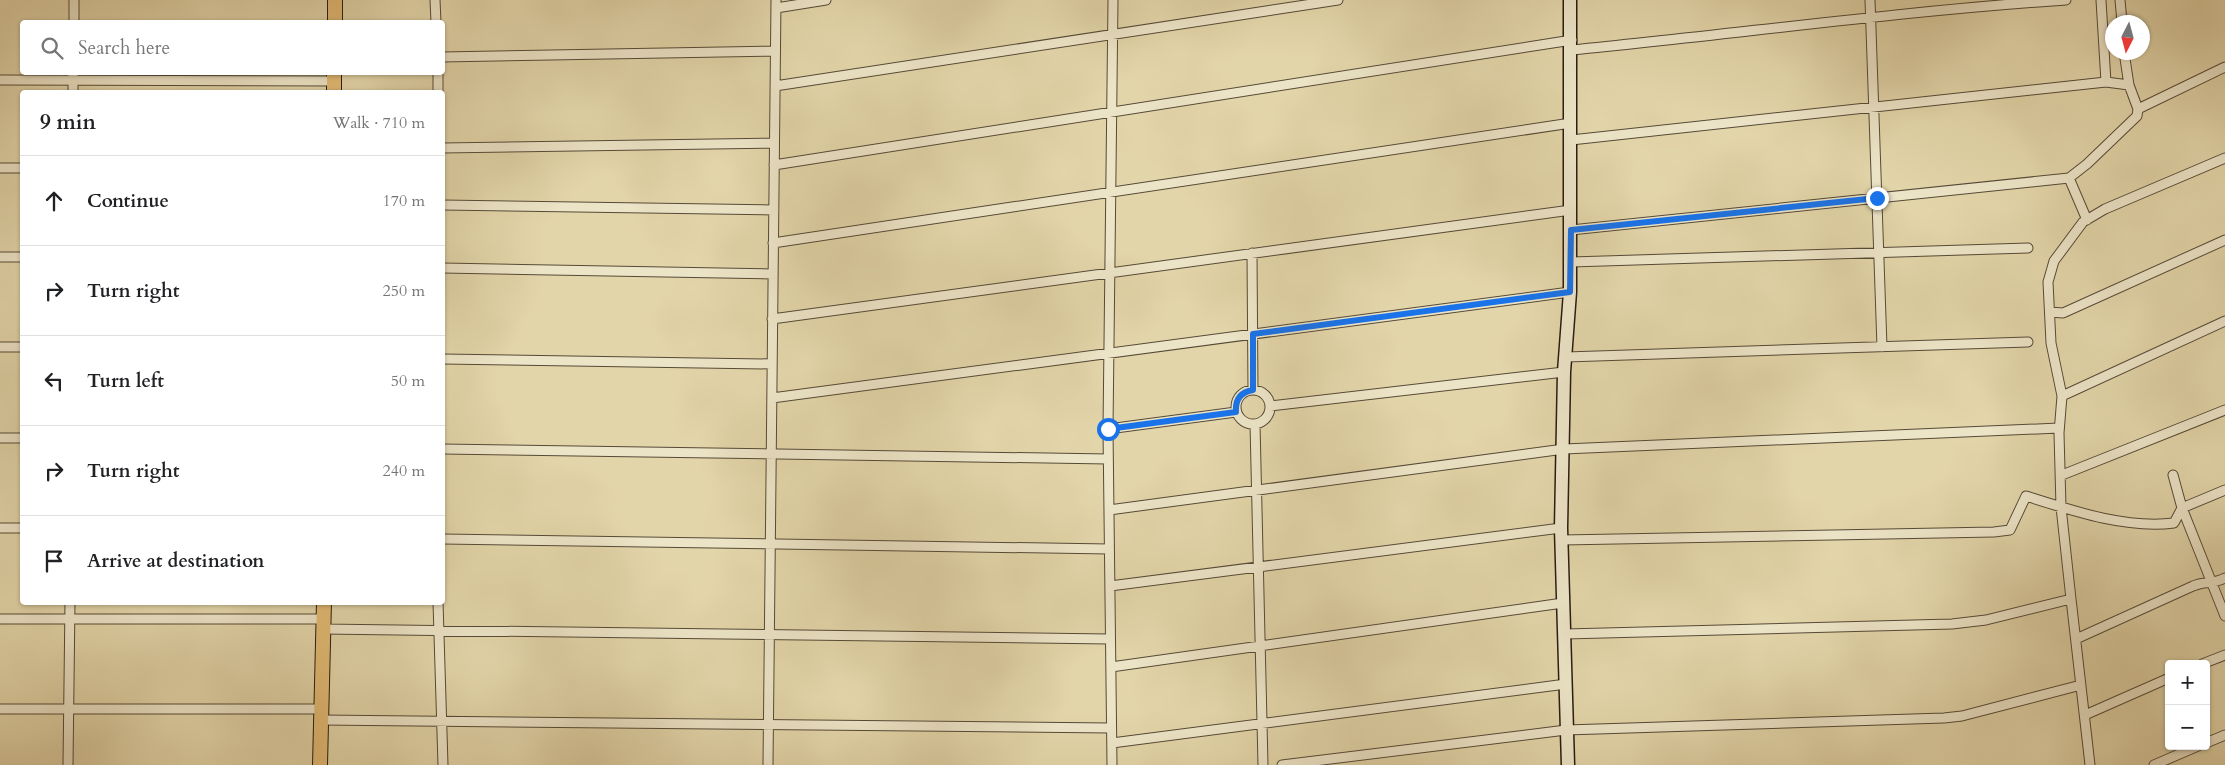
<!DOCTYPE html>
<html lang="en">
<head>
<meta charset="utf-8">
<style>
	:root { --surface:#fff; --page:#f6f6f6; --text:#202124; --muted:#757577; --line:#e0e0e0 }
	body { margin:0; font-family:Cardo,serif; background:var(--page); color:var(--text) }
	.controls { position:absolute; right:15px; bottom:15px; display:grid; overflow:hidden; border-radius:5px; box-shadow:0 1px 4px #0004 }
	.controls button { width:45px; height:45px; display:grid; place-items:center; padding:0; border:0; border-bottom:1px solid var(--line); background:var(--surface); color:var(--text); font:25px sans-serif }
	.compass { position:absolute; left:2105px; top:15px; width:45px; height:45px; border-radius:50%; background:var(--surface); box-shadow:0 1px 4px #0004; rotate:186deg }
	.stop { position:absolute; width:15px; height:15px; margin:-11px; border:4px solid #1a73e8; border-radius:50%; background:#fff }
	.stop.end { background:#1a73e8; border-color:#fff; box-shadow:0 1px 5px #0008 }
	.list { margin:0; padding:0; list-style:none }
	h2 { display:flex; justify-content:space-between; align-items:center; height:65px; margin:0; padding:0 20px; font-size:21px }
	h2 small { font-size:16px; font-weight:400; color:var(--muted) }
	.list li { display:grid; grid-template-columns:32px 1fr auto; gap:15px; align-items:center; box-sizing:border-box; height:90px; padding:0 20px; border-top:1px solid var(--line) }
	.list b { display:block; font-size:19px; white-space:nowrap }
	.list em { font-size:16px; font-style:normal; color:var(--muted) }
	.icon { flex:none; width:28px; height:28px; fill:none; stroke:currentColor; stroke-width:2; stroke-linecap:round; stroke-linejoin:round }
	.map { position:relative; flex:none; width:2225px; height:765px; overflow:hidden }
	.search { position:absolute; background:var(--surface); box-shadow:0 1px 4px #0004; left:20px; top:20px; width:425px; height:55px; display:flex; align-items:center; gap:12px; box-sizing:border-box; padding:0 18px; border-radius:5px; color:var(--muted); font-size:19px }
	.panel { position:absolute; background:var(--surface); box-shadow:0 1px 4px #0004; left:20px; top:90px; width:425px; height:515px; border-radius:5px }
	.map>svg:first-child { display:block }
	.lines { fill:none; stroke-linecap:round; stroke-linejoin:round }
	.street-casing { stroke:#564a37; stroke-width:11 }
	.secondary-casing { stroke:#281c11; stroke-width:15 }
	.primary-casing { stroke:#281c11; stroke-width:16 }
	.street { stroke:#ece4c7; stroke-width:9 }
	.secondary { stroke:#ece4c7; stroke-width:12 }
	.primary { stroke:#e1ba74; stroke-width:14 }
	.route { stroke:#1a73e8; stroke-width:6 }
</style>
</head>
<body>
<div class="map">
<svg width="2225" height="765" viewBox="0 0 2225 765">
	<rect width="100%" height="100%" fill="#e2d5a9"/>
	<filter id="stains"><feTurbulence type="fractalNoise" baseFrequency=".004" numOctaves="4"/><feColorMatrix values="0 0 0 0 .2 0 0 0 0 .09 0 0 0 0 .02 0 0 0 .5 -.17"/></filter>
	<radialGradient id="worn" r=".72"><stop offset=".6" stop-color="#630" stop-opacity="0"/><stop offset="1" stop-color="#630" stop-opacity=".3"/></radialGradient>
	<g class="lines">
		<defs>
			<path id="street" d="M 435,0 L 436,22
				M 1870,0 L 1882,347
				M 2101,0 L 2106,82 L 2129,85
				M 2120,0 L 2122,22
				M 776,8 L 826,0
				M 74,22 L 74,0
				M 1572,50 C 1737,34 1901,11 2066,0
				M 442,57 L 775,51
				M 438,72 L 438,92
				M 0,80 L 334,81
				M 775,86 L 1338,0
				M 73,92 L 73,72
				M 2138,109 L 2225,67
				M 1571,140 L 2106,82
				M 442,148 L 774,143
				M 774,165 L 1572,40
				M 0,168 L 22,168
				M 2069,178 L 2087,220
				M 442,205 L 774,210
				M 1571,230 L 2069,178 L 2087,164 L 2137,116 L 2138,109 L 2129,85 L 2124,52
				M 773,243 L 1571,123
				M 1252,253 L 1253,390
				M 0,257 L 22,257
				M 1571,262 L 2028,248
				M 442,268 L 773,274
				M 2050,312 L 2063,313 L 2225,240
				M 772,319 L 1571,210
				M 0,347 L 22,347
				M 1566,357 L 2028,342
				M 442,359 L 772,364
				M1236 407a17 17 0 1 1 34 0a17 17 0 1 1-34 0Z
				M 2062,396 L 2225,321
				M 772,398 L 1570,292
				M 1270,406 L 1564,372
				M 1255,424 L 1263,765
				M 1108,429 L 1236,412
				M 0,438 L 22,438
				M 442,449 L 1108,459
				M 2062,475 L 2225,410
				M 2173,475 L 2182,508 L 2225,616
				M 1109,510 L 1564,449 L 2059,428
				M 0,528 L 22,528
				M 442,539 L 1109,549
				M 1562,540 L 1994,532 L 2010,530 L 2026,496 C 2073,511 2126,529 2174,523 L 2182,508 L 2225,490
				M 1110,586 L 1561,528
				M 2071,599 L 2090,765
				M 438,602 L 443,765
				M 0,619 L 323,619
				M 323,629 L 1110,639
				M 1565,634 L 1952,624 L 1986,620 L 2071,599 L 2061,507 L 2059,433 L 2062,396 L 2051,343 L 2048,282 L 2054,261 L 2083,222 L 2105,209 L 2225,158
				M 2076,639 L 2193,586 C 2205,581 2214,584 2225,578
				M 2202,664 L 2225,655
				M 1111,667 L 1563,603
				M 0,709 L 321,709
				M 2085,715 L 2169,678
				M 321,720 L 1111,728
				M 1112,743 L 1566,684
				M 2206,743 L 2225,735
				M 68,765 L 70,602
				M 768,765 L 776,0
				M 1112,765 L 1108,429 L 1113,0
				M 1282,765 L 1566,730 L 1944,718 L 1962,716 L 2081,685
				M 2154,765 L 2198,746"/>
			<path id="secondary" d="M 1568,765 L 1561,528 L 1564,372 L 1570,292 L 1570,0"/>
			<path id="primary" d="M 335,22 L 335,0
				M 334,92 L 334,72
				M 320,765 L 324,602"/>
		</defs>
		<use href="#street" class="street-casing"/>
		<use href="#secondary" class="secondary-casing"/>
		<use href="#primary" class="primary-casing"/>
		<use href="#street" class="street"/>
		<use href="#secondary" class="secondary"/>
		<use href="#primary" class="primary"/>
	</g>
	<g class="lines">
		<path class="route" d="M 1108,429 L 1236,412 C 1235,399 1241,392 1253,390 L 1253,334 L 1570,292 L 1571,230 L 1877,198"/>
	</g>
	<rect width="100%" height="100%" filter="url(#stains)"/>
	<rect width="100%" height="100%" fill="url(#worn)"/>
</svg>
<div class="controls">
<button>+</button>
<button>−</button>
</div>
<svg class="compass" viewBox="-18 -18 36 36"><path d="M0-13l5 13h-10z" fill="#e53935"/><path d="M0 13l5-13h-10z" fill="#757577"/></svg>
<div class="stop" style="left:1108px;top:429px"></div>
<div class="stop end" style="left:1877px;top:198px"></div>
<div class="search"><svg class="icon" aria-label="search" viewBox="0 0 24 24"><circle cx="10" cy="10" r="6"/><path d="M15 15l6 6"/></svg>Search here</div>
<section class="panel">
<h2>9 min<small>Walk · 710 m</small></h2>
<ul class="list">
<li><svg class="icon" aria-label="ahead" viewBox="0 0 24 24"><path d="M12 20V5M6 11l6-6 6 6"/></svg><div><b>Continue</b></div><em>170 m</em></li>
<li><svg class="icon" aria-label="right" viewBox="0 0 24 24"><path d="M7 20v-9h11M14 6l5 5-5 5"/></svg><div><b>Turn right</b></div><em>250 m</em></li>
<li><svg class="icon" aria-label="left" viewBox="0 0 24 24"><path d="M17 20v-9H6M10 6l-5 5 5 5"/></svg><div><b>Turn left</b></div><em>50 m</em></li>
<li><svg class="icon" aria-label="right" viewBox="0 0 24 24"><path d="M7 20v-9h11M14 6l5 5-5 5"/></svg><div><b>Turn right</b></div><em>240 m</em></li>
<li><svg class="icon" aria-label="arrive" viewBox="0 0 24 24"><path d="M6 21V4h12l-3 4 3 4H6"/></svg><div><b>Arrive at destination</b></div></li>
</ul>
</section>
</div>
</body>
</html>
